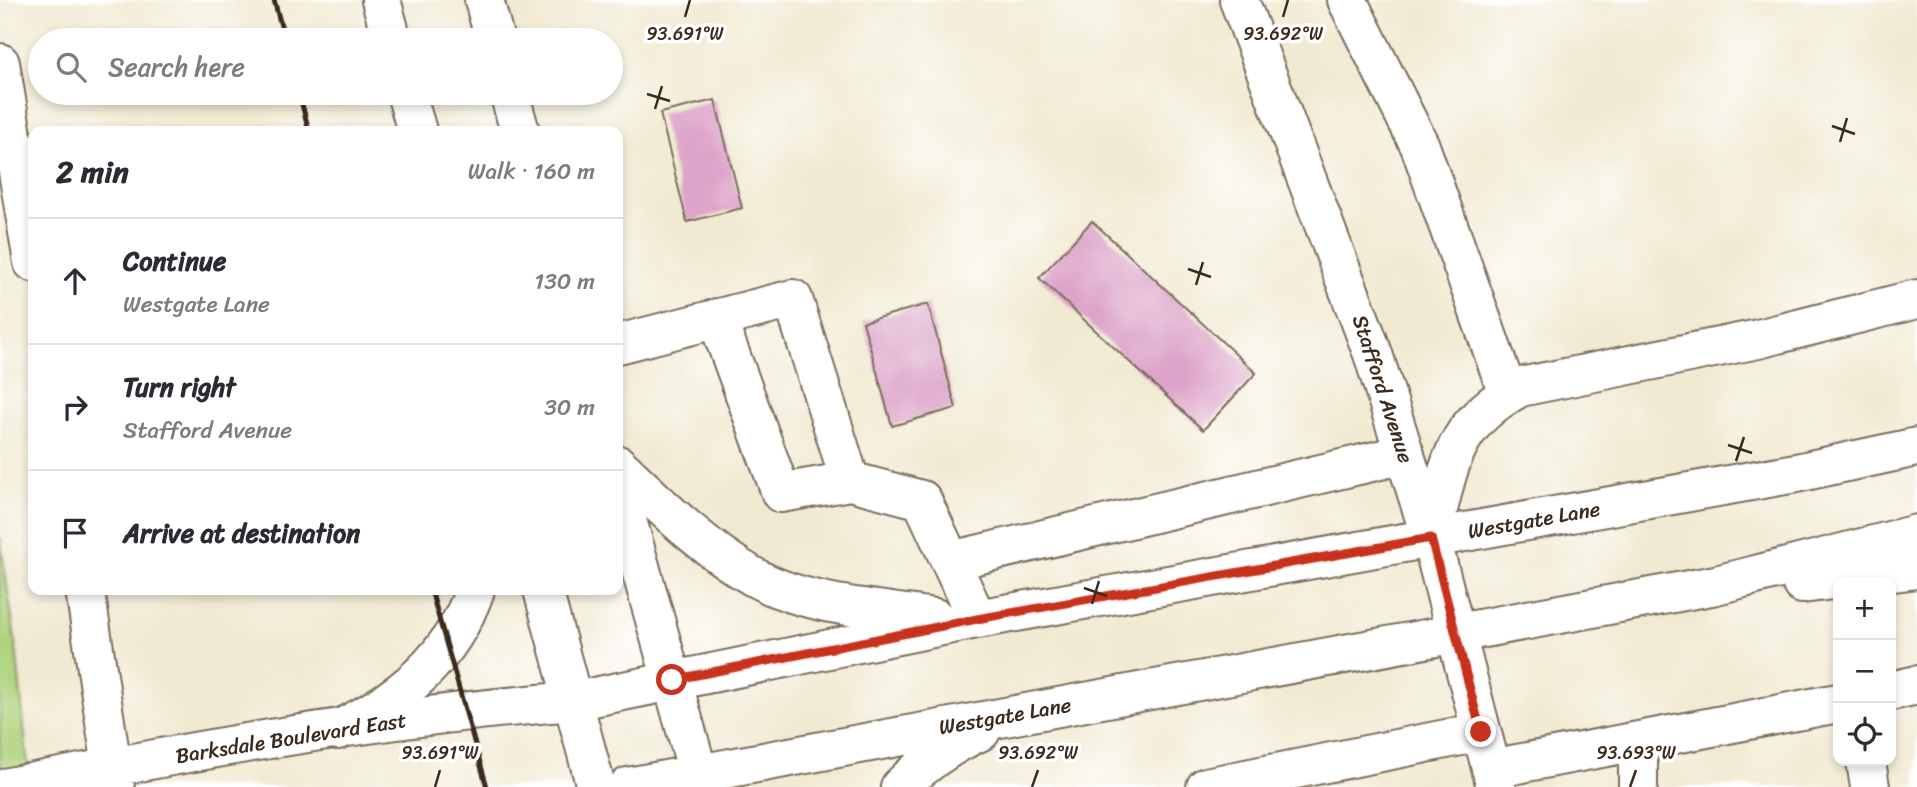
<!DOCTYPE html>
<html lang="en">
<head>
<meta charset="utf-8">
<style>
	:root { --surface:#fff; --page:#f2f2f3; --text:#2b2b33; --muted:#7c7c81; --line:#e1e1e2 }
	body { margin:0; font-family:Sriracha,sans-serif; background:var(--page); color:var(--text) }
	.controls { position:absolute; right:21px; bottom:21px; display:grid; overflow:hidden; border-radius:14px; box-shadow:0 4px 10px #0003 }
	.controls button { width:63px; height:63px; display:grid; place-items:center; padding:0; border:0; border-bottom:2px solid var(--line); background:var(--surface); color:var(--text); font:35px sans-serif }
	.stop { position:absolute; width:21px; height:21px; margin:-16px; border:5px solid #c8321e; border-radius:50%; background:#fff }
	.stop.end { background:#c8321e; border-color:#fff; box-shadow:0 2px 7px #0008 }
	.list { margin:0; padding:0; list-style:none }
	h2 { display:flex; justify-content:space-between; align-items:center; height:91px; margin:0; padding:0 28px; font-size:30px }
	h2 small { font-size:23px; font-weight:400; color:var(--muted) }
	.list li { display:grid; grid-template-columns:46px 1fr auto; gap:21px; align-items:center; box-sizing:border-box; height:126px; padding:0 28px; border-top:2px solid var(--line) }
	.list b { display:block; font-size:26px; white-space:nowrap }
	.list p { margin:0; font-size:23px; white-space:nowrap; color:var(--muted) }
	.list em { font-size:23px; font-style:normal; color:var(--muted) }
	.icon { flex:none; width:38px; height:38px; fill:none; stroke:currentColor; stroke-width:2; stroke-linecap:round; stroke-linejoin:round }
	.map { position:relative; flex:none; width:1917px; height:787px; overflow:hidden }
	.search { position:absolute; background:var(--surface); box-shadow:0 4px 10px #0003; left:28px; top:28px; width:595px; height:77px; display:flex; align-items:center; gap:18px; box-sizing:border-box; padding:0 24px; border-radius:38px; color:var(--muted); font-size:26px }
	.panel { position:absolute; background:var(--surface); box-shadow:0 4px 10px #0003; left:28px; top:126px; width:595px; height:469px; border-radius:14px }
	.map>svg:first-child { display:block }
	.green { fill:#afd27b; stroke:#757e4c; stroke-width:2 }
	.building { fill:#dda5c9 }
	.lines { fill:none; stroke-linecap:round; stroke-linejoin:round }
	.minor-casing { stroke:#7b6d5d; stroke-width:42 }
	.major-casing { stroke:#7b6d5d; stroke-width:42 }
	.minor { stroke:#fff; stroke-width:38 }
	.major { stroke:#fff; stroke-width:38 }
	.rail { stroke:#3b2a1e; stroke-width:5 }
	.route { stroke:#c8321e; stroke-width:9 }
	.ticks { fill:none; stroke:#3b2a1e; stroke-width:2.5 }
	.labels { text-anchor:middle; stroke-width:7; stroke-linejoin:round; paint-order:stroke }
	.street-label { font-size:21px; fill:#3b2a1e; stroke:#fff }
	.ticks-label { font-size:18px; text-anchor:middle; fill:#3b2a1e; stroke:#fff; stroke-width:7; stroke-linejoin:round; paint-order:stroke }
</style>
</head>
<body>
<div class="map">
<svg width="1917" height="787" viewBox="0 0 1917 787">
	<rect width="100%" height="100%" fill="#fff"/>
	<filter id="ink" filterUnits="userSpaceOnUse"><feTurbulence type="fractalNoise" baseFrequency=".0143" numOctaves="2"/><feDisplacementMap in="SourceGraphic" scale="14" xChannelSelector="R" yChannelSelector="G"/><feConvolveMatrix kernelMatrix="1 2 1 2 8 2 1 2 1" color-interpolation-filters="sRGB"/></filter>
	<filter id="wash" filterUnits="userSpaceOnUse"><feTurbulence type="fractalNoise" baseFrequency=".00686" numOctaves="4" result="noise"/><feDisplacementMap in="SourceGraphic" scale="28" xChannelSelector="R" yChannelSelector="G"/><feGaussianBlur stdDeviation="1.57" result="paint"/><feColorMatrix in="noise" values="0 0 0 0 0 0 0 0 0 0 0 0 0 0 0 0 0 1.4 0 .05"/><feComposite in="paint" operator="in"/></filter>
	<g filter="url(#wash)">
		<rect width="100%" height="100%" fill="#f1ead2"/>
		<path class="green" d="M 0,537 L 16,646 L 30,787 L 0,787 Z"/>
		<g id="blocks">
			<path class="building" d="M 715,100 L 742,208 L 687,222 L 660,113 Z
				M 1092,221 L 1256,373 L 1203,430 L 1039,278 Z
				M 928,304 L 956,408 L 892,426 L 863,322 Z"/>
		</g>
	</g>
	<g filter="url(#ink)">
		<use href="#blocks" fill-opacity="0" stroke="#7b6d5d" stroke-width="2"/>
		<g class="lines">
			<defs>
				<path id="minor" d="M 1239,0 L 1373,354 L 1431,538 L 1496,787
					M 1347,0 L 1420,146 L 1508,394
					M 0,63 L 33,262
					M 618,344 L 793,299 L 850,481 L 781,493 L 717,318
					M 850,481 L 922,500 L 977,619
					M 1431,538 C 1450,466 1449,426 1520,387 L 1758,339 L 1917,299
					M 951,561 L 1405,454
					M 85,590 L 115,787
					M 1891,691 L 1917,685
					M 1866,761 L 1870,787
					M 1491,769 L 1838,703
					M 9,787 C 195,750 384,716 574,701
					M 1206,787 L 1481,732
					M 1638,787 L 1638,742"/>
				<path id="major" d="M 381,0 L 392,40
					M 484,0 L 495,40
					M 406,93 L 417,131
					M 509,93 L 520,131
					M 618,465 C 660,505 703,548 754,577 C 806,606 877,609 935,618
					M 618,488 L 702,787
					M 1802,584 L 1917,569
					M 543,590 L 596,787
					M 574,701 L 977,619 L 1796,473 L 1917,447
					M 338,730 C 401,699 451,659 475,590
					M 628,787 L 1716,585 L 1917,534
					M 900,787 C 924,763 950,745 981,731"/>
			</defs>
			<use href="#minor" class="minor-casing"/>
			<use href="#major" class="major-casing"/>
			<use href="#minor" class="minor"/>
			<use href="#major" class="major"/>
			<path class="rail" d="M 274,0 L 285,40
				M 299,93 L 309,131
				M 431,590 L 487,787"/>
		</g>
	</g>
	<g class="lines" filter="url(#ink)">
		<path class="route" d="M 672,680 L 977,619 L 1431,538 L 1481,732"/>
	</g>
	<path class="ticks" d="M 685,17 L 690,0M 1283,17 L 1288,0M 647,94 L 670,101M 655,109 L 662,86M 1832,126 L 1855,134M 1840,142 L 1847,118M 1188,269 L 1211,277M 1196,285 L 1203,262M 1728,445 L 1752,453M 1736,461 L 1744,437M 1084,588 L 1107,596M 1092,604 L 1099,581M 435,787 L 440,770M 1032,787 L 1038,770M 1630,787 L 1636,770"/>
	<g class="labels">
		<g class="street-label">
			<text transform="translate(1383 389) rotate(72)" y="7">Stafford Avenue</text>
			<text transform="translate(1534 520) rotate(-10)" y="7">Westgate Lane</text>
			<text transform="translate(1005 716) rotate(-10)" y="7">Westgate Lane</text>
			<text transform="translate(291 738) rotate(-9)" y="7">Barksdale Boulevard East</text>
		</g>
	</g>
	<g class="ticks-label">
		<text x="685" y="40">93.691°W</text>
		<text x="1283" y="40">93.692°W</text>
		<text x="440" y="759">93.691°W</text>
		<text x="1038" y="759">93.692°W</text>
		<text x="1636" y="759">93.693°W</text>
	</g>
</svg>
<div class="controls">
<button>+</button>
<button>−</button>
<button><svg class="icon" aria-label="locate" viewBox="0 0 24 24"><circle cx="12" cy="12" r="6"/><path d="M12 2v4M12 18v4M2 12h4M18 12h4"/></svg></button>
</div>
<div class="stop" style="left:672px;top:680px"></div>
<div class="stop end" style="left:1481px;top:732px"></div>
<div class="search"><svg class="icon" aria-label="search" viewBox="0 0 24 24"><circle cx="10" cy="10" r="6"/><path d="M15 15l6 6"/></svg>Search here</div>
<section class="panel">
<h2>2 min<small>Walk · 160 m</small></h2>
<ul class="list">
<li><svg class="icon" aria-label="ahead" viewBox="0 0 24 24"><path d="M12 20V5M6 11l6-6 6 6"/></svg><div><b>Continue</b><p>Westgate Lane</p></div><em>130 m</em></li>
<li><svg class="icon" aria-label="right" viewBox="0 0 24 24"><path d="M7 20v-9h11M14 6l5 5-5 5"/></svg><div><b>Turn right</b><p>Stafford Avenue</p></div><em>30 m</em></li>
<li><svg class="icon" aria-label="arrive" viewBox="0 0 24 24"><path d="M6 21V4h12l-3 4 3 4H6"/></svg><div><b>Arrive at destination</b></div></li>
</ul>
</section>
</div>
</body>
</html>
